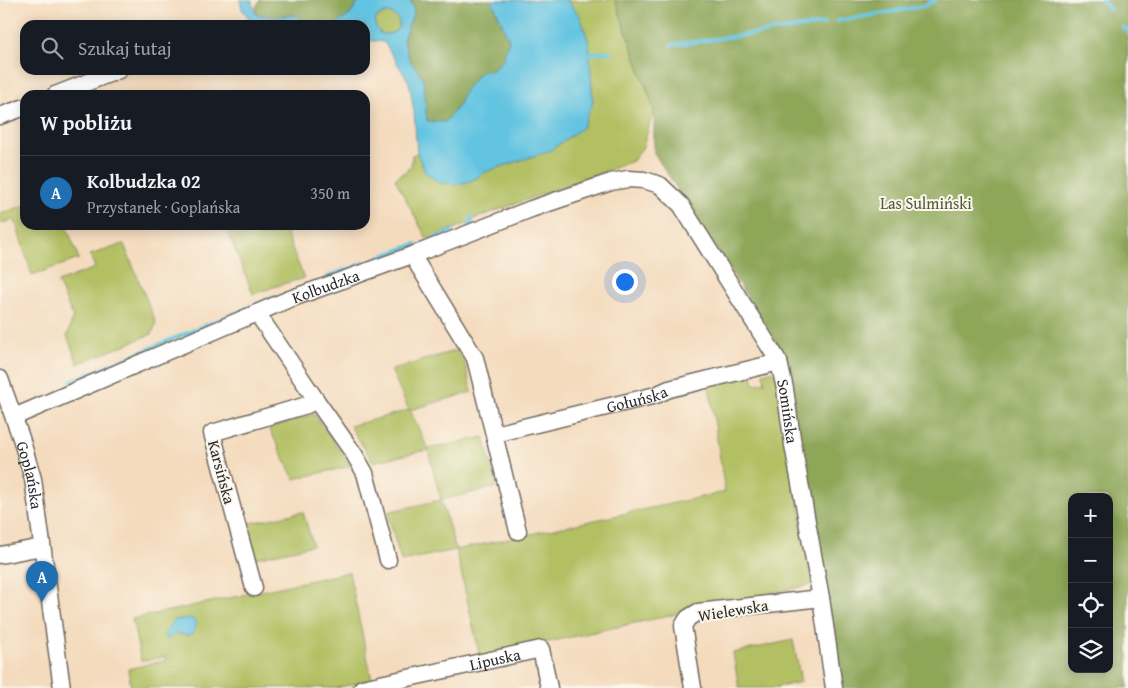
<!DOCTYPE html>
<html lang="pl">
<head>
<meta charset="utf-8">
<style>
	:root { --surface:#171b24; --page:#242831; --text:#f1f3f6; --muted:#9ea1a6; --line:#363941; --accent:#1f6fb2 }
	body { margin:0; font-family:"Gentium Book Plus",serif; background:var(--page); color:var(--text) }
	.controls { position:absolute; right:15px; bottom:15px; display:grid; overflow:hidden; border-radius:10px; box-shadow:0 2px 12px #0003 }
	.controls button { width:45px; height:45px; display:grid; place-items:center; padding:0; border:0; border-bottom:1px solid var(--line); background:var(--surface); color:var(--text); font:25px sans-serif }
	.you { position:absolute; left:624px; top:281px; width:18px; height:18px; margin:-12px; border:4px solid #fff; border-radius:50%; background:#1a73e8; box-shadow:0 0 0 8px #1a73e833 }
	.badge { display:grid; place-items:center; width:32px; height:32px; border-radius:50%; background:var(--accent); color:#fff; font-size:16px; font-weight:700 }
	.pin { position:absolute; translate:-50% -41px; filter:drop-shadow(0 1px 2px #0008) }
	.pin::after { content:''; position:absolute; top:26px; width:18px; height:15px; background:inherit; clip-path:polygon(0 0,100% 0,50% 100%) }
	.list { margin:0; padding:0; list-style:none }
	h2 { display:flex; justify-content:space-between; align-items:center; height:65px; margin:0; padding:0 20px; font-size:21px }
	h2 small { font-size:16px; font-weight:400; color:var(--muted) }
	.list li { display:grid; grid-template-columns:32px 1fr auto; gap:15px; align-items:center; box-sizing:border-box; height:75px; padding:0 20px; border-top:1px solid var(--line) }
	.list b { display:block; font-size:19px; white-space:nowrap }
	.list p { margin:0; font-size:16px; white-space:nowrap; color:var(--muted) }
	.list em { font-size:16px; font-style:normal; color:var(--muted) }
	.icon { flex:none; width:28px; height:28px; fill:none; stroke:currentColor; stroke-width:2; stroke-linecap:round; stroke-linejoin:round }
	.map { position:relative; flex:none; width:1128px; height:688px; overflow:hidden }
	.search { position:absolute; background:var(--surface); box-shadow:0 2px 12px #0003; left:20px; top:20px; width:350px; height:55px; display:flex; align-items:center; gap:12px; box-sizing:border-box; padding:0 18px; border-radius:15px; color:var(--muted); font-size:19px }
	.panel { position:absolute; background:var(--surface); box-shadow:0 2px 12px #0003; left:20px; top:90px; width:350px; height:140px; border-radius:15px }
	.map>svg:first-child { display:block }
	.green { fill:#b2c063; stroke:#6e7647 }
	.forest { fill:#8da659; stroke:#5c6842; fill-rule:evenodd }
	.water { fill:#63c4e1; stroke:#477886; fill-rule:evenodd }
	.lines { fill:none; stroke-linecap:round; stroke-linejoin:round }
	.stream { stroke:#63c4e1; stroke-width:4 }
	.minor-casing { stroke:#71695e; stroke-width:19 }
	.minor { stroke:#fff; stroke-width:16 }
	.labels { text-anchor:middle; stroke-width:4; stroke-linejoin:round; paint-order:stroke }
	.park-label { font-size:16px; fill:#54583c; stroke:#fbf7ec }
	.street-label { font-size:16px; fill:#2b2b2b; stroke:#fbf7ec }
</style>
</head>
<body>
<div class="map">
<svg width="1128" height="688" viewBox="0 0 1128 688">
	<rect width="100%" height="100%" fill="#fbf7ec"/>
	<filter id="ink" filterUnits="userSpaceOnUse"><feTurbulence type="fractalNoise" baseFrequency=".02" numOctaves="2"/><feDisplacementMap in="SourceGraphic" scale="10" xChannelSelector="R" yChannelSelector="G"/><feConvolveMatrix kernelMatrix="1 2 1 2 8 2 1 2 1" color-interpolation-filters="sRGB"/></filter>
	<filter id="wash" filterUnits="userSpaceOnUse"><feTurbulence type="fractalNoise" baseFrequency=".0096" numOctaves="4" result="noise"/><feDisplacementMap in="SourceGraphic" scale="20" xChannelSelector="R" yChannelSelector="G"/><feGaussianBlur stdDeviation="1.12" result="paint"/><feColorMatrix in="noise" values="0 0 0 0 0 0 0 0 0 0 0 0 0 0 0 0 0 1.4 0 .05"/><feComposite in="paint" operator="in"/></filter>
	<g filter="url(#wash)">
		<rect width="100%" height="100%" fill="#f4dbbe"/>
		<path class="green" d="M 567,0 L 615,0 L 654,110 L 642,149 L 641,149 L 633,161 L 479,217 L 474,219 L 474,221 L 427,239 L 395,179 L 411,167 L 412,155 L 417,153 L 425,172 L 475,179 L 485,172 L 580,16 Z
			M 385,13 C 407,14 402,39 380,33 C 376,28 374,24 376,18 Z
			M 25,205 L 25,225 L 66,225 L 79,259 L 32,275 L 15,221 L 12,220 L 0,224 L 0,214 Z
			M 225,225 L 283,225 L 304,278 L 283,284 L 253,294 Z
			M 124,244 L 156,323 L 152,334 L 78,364 L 67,336 L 73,317 L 58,282 L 95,268 L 90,255 Z
			M 457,350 L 465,364 L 472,392 L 410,410 L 428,449 L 484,437 L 497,487 L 441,500 L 456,550 L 725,492 L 709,385 L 752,375 L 754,384 L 765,382 L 763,373 L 772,371 L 778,378 L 813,584 L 480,657 L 456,550 L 401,561 L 387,512 L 441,500 L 428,450 L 373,462 L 350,426 L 409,410 L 391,370 Z
			M 314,414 L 351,466 L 294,479 L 269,428 Z
			M 303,512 L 313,545 L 256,558 L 246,524 Z
			M 349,572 L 372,680 L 336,688 L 131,688 L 128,669 L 166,660 L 165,657 L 141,661 L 132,619 Z
			M 793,640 L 801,682 L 774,688 L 739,688 L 733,653 Z"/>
		<path class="forest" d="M 260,0 L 360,0 L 350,15 L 334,25 L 310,25 L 295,15 L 273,17 L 256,14 L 256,7 Z
			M 411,0 L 492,0 L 509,40 L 503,59 L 493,70 L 480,72 L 465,90 L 458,106 L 445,122 L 427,121 L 423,78 L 409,59 L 403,39 L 414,12 Z
			M 615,0 L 1128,0 L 1128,688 L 839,688 L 785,355 L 654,153 L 654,109 ZM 1072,497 L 1109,497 L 1109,669 L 1072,669 Z"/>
		<path class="water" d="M 240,0 L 252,0 L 252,3 L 256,14 L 273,17 L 295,15 L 310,25 L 254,25 L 242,9 Z
			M 360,0 L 411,0 L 414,12 L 403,39 L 409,59 L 423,78 L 427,121 L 445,122 L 458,106 L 465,90 L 480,72 L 493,70 L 503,59 L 509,40 L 492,0 L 567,0 L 580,16 L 589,43 L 593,102 L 582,128 L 549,151 L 485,172 L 475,179 L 461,184 L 439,183 L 425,172 L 417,153 L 414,111 L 409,82 L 384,42 L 365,40 L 365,25 L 334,25 L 350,15 ZM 385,13 C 407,14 401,39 380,33 C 376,28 374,24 376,18 Z
			M 190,618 C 195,619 196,623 196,628 L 192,634 L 187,636 C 171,630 177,637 166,639 L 164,635 L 169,628 L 170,624 L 175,620 Z"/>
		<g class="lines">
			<path class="stream" d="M 1102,0 L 1110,10
				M 837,21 L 925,6 L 935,0
				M 1123,27 L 1128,32
				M 671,45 L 824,24
				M 590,53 L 610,52
				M 469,225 L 472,224 L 471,217
				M 432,239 L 453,231
				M 375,259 L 416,244
				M 327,277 L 342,271 L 354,268 L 358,265 L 364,263
				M 71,381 L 272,298"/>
		</g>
	</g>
	<g filter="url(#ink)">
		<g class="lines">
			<defs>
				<g id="minor">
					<path d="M 55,95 L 119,70"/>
					<path d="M 0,116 L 25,107"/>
					<path d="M 412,255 L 475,358 L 518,531"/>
					<path id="s1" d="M 0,379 L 21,438 L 33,479 L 62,688"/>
					<path d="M 316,400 L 354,454 L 365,473 L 388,560"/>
					<path id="s2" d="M 14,417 L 287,300 L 426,250 L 531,209 L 611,182 L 628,179 L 644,180 L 660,185 L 681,205 L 779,362 L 785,389 L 793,445 L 821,598 L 834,688"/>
					<path id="s3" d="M 495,434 L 656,395 L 669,389 L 779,362"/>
					<path d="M 0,555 L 42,547"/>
					<path d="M 254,588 L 212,433 L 307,405 L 316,400 L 257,313"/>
					<path id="s4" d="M 362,688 L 541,649 L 549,688"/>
					<path d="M 693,688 L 683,626 L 688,618 L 698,612 L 821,598"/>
				</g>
			</defs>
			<use href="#minor" class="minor-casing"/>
			<use href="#minor" class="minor"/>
		</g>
	</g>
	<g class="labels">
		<g class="park-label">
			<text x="926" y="209">Las Sulmiński</text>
		</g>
		<g class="street-label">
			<text dy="6" stroke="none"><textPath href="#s2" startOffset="338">Kolbudzka</textPath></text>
			<text dy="6" stroke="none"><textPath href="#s3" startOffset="146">Gołuńska</textPath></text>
			<text dy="6" stroke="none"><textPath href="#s2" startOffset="956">Somińska</textPath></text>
			<text transform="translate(222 472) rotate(75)" y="6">Karsińska</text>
			<text dy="6" stroke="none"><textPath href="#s1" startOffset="101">Goplańska</textPath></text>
			<text transform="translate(733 610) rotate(-9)" y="6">Wielewska</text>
			<text dy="6" stroke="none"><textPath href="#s4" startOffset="136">Lipuska</textPath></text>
		</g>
	</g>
</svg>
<div class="controls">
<button>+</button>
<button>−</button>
<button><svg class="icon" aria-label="locate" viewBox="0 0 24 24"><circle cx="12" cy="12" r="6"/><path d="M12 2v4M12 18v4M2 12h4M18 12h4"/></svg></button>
<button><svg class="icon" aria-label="layers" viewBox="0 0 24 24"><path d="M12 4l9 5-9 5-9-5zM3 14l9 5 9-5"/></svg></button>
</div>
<div class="you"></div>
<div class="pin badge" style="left:42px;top:602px">A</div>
<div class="search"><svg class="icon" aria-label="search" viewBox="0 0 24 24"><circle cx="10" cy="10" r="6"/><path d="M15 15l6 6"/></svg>Szukaj tutaj</div>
<section class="panel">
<h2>W pobliżu<small></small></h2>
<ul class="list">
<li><span class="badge">A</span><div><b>Kolbudzka 02</b><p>Przystanek · Goplańska</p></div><em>350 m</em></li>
</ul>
</section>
</div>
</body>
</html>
